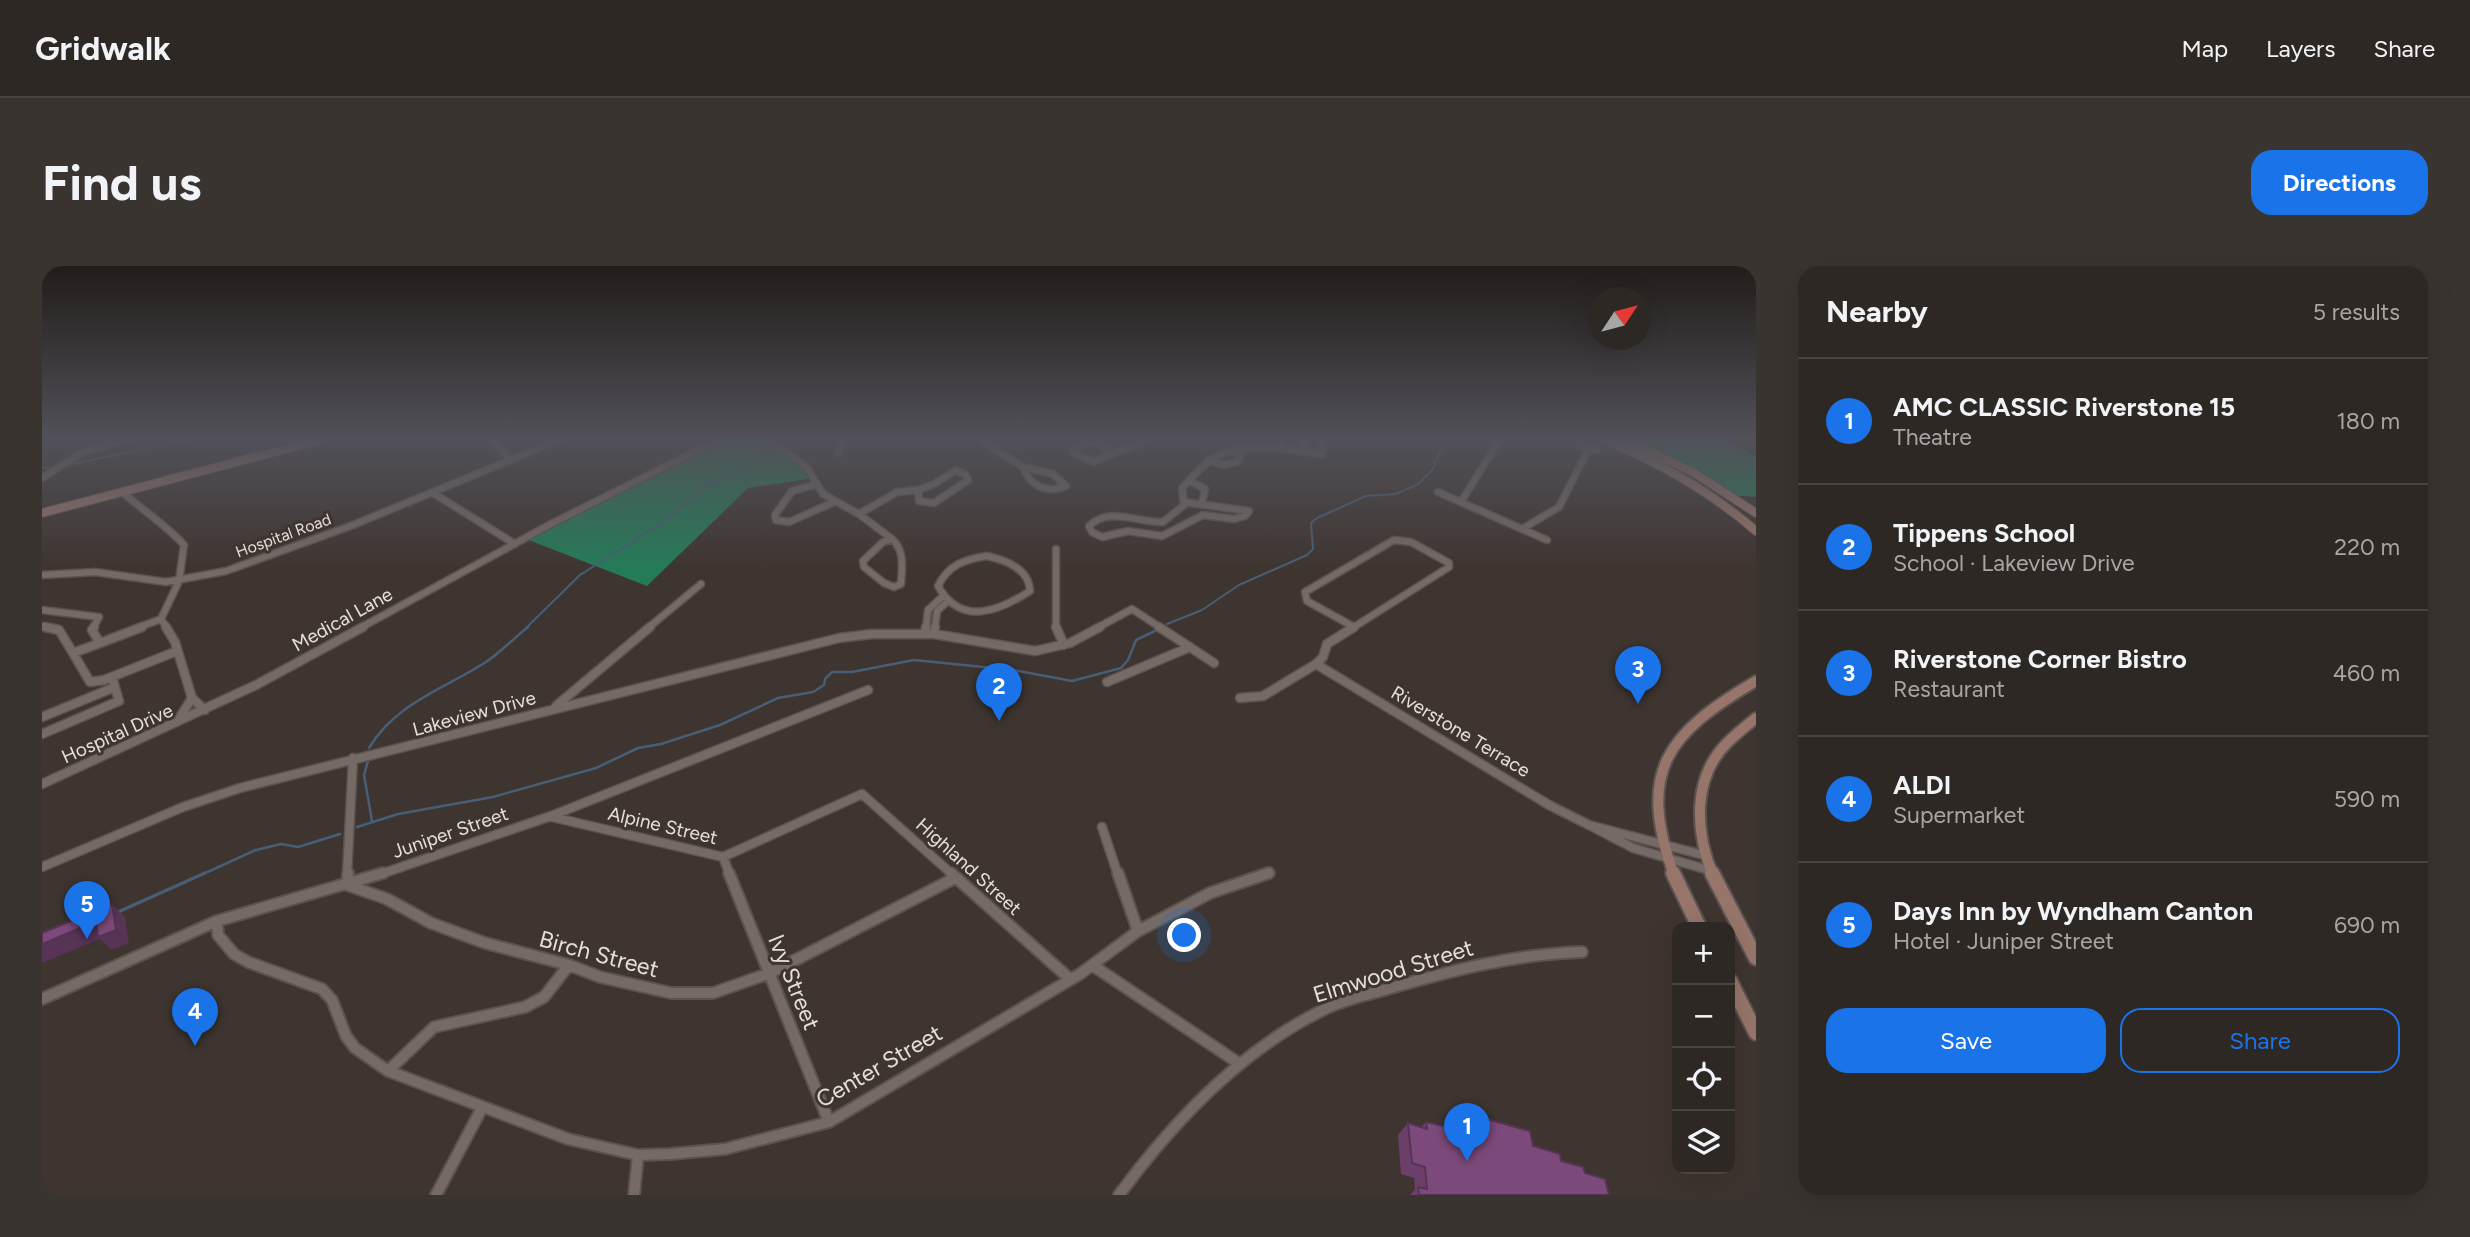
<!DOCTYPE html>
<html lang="en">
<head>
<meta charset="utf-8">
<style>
	:root { --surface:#2e2824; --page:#3a3431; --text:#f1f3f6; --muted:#a7a6a6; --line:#494441; --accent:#1a73e8 }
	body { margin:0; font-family:Figtree,sans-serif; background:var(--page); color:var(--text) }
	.controls { position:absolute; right:21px; bottom:21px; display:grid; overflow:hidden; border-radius:14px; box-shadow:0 7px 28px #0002 }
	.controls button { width:63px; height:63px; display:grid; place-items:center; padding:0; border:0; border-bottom:2px solid var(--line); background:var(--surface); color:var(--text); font:35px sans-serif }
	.compass { position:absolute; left:1546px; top:21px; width:63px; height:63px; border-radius:50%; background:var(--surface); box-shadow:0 7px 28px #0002; rotate:54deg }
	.you { position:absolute; left:1143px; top:670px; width:24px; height:24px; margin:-18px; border:5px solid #fff; border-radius:50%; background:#1a73e8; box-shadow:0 0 0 10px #1a73e833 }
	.badge { display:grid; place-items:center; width:46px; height:46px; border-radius:50%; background:var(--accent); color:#fff; font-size:23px; font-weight:700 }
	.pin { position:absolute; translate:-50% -58px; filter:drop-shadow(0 2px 4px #0008) }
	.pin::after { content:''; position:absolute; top:37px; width:24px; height:21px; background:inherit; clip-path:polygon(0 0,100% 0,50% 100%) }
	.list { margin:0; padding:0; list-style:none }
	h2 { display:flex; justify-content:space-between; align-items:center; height:91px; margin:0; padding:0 28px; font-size:30px }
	h2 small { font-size:23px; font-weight:400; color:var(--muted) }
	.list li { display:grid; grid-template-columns:46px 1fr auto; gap:21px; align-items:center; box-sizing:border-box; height:126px; padding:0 28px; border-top:2px solid var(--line) }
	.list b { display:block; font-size:26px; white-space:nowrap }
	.list p { margin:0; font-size:23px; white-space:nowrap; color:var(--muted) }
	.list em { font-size:23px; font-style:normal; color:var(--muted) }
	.actions { display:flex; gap:14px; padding:21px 28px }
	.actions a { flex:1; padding:16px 0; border:2px solid var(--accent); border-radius:21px; text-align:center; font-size:24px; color:var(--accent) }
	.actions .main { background:var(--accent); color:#fff }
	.icon { flex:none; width:38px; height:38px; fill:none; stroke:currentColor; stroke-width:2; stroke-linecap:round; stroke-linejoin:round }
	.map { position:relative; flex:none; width:1714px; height:929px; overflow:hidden; border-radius:21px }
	header { display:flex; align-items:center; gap:42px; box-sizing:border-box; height:98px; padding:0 35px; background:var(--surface); border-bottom:2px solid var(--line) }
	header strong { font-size:33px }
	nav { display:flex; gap:38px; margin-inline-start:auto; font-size:24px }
	.intro { display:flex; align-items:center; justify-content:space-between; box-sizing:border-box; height:168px; padding:0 42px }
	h1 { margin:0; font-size:49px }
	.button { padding:18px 32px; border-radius:21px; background:var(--accent); color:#fff; font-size:24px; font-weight:700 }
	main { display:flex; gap:42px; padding:0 42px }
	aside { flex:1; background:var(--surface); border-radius:21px; box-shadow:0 7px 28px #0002 }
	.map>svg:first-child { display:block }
	.forest { fill:#257b58 }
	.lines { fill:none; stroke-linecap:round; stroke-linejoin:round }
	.stream-far2 { stroke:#485e77; stroke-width:2 }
	.stream-far1 { stroke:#485e77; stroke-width:2.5 }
	.stream { stroke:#485e77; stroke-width:3.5 }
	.street-far2-casing { stroke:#5b534f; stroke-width:9 }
	.street-far1-casing { stroke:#5b534f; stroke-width:11 }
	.street-casing { stroke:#5b534f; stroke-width:14 }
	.secondary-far2-casing { stroke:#5b534f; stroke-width:10 }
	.secondary-far1-casing { stroke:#5b534f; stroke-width:14 }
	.secondary-casing { stroke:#5b534f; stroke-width:18 }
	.street-far2 { stroke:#756a65; stroke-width:6 }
	.street-far1 { stroke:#756a65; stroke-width:8 }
	.street { stroke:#756a65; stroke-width:10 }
	.secondary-far2 { stroke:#97756a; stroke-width:8 }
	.secondary-far1 { stroke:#97756a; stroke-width:10 }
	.secondary { stroke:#97756a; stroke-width:14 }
	.wall { fill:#6b3f6a }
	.shaded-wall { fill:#573356 }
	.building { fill:#7c497b; stroke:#573356; stroke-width:2 }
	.labels { text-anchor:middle; stroke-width:6; stroke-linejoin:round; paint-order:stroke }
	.far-street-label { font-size:16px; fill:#e5dfdc; stroke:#3e3530 }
	.street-label { font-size:19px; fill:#e5dfdc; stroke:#3e3530 }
	.near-street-label { font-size:23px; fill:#e5dfdc; stroke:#3e3530 }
</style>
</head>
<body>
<header>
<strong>Gridwalk</strong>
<nav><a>Map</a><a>Layers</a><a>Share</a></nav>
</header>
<div class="intro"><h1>Find us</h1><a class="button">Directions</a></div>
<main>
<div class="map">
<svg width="1714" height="929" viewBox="0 0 1714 929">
	<rect width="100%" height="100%" fill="#3e3530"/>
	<path class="forest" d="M 672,173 L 722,173 L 772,212 L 706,222 L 605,320 L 484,273 Z
		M 1567,173 L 1681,173 L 1714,190 L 1714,231 L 1689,229 L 1595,178 Z"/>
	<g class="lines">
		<path class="stream-far2" d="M 22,200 L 148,173
			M 0,202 L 15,201
			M 1125,358 L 1160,344 L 1197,319 L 1265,289 L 1271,283 L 1269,257 L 1275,252 L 1324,230 L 1354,228 L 1376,218 L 1391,203 L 1403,173
			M 484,362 L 538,309 L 621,256 L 661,224 L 702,202 L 731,179"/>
		<path class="stream-far1" d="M 327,482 C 354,437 402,423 444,396 C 459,386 472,372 486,361
			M 326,495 L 322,509 L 330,555
			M 315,561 L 356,548 L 451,531 L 554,502 L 596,482 L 619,478 L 678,459 L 736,432 L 771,426 L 782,419 L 783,413 L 790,406 L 810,406 L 872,394 L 971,404 L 1030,415 L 1079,402 L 1086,394 L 1094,374 L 1115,364
			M 159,609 L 214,584 L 239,578 L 256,581 L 298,568"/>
		<path class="stream" d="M 76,646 L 163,607"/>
		<defs>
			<path id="street-far2" d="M 450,173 L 469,194
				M 728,173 L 765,202 L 781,228 L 817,248 L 850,273
				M 937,173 L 981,201
				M 1047,173 L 1073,187
				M 1237,173 L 1239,182 L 1280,188 L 1281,173
				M 1051,175 L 1032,182 L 1031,186 L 1051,196 L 1105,173
				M 1539,177 L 1551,179 L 1555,183 L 1546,184 L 1537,179 Z
				M 1260,185 L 1262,173
				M 796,187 L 802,173
				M 1166,194 L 1183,199 L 1195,196 L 1198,190 L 1189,184
				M 981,201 L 1011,208 L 1024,220 C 1005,228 988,220 981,201 Z
				M 914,204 L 924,209 L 926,214 L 892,237 L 877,235 L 876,224 L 892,218 Z
				M 0,212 L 41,186 L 85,173
				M 1148,215 L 1163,223 L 1160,237
				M 775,218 L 750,225 L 733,249 L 734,254 L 747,256 L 792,236
				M 80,226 C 98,242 128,262 142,279 L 137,315 L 119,353 L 125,362
				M 1396,226 L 1505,274
				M 391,227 L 473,278
				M 1142,236 L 1207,245 L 1203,250 L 1192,253 L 1161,249 L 1120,270 L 1086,265 L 1060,271 L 1050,266 L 1047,260 C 1067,240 1097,257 1121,256 L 1142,239 L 1140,222 C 1177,182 1184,180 1239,182
				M 1419,236 L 1458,173
				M 817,248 L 855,226 L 876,224
				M 1480,263 L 1517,241 L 1546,184
				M 850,273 C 863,284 860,302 859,318 L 852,321 L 842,317 L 822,301 L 821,295 L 841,276 Z
				M 1352,274 L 1369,276 L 1407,297 L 1407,301 L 1312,361 L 1265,335 L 1263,326 Z
				M 1014,283 L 1014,362
				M 945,290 C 964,294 987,303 988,325 C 957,345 919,361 896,320 C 906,299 923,293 945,290 Z
				M 0,309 L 53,306 L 124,316 L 184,305 L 311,259 L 519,173
				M 0,344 L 57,351 L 51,362
				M 0,360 L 10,362
				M 95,362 L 119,353
				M 318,362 L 509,258 L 678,173
				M 606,362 L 659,318
				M 884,362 L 886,344 L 901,330
				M 893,362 L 895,345 L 906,335
				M 1055,362 L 1090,343 L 1119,362
				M 1310,362 L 1312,361"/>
			<path id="street-far1" d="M 3,361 L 17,364 L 31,387 L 58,377
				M 52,361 L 50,364 L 58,377 L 100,361
				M 124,361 L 133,376 L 150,432 L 163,444
				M 1014,361 L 1022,379
				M 1117,361 L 1172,397
				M 883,368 L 884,361
				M 892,368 L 893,361
				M 31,387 L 48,416 L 62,414 L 135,385
				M 1274,398 L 1507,539 L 1547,559
				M 1065,416 L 1148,381
				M 1198,432 L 1221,430 L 1274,398 L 1281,391 L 1285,378 L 1312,361
				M 514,440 L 608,361
				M 0,451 L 73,421
				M 135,456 L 150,432
				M 0,468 L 77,435 L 70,411
				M 0,518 L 214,419 L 321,361
				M 510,551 L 681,591 L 820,528 L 911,609
				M 1060,561 L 1076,609
				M 1665,590 L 1547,559 L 1591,582 L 1670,605
				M 681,591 L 688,609
				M 0,601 L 141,541 L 198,522 L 797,372 L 830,368 L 892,368 L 993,385 L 1028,377 L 1058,361
				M 305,609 L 311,492
				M 336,609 L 509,550 L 826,424
				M 1222,609 L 1227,607"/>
			<path id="street" d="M 306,607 L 305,619 L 345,633 L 389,657 L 443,677 L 527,699 L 558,711 L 629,727 L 671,727 L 728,707 L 913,612
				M 687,607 L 787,856
				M 909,607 L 1028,713
				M 1076,607 L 1096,665
				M 175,655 L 176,669 L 192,688 L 206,696 L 280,723 L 290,734 L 304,770 L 313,782 L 346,805 L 526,873 L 596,889 L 628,888 L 683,883 L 787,856 L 1038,708 L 1096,665 L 1168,627 L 1227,607
				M 1050,699 L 1198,798
				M 0,733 L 175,655 L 341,607
				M 346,805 L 392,761 L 483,741 L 502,731 L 527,699
				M 394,929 L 440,842
				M 592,929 L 596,889
				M 1077,929 C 1130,857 1199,784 1281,744 C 1300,734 1321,730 1342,724 C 1407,705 1472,688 1540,686"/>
			<path id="secondary-far2" d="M 1560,173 C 1617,196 1668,225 1714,265
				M 1581,173 L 1651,206 L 1714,247
				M 0,247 L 282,173"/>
			<path id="secondary-far1" d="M 1632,609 C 1594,504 1626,467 1714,415
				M 1671,609 C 1653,566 1650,512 1685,477 C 1694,468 1704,460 1714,452"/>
			<path id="secondary" d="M 1631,607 L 1657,661
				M 1670,607 L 1714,692
				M 1688,715 L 1714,767"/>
		</defs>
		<use href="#street-far2" class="street-far2-casing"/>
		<use href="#street-far1" class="street-far1-casing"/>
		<use href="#street" class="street-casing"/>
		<use href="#secondary-far2" class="secondary-far2-casing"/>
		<use href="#secondary-far1" class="secondary-far1-casing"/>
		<use href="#secondary" class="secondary-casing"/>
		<use href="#street-far2" class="street-far2"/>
		<use href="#street-far1" class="street-far1"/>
		<use href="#street" class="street"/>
		<use href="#secondary-far2" class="secondary-far2"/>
		<use href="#secondary-far1" class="secondary-far1"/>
		<use href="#secondary" class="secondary"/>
	</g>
	<path class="wall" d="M 1430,849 L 1543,907 L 1567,929 L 1368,929 L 1373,923 L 1372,912 L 1359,908 L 1356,869 L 1366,857 L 1379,861 L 1384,856 L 1401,860 L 1405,856 L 1419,860 Z"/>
	<path class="shaded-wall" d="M 70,638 L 83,651 L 87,677 L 70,684 L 58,673 L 0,697 L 0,678 L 54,655 Z"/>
	<path class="building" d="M 70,638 L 74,664 L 56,671 L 54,655 L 0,678 L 0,667 Z
		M 1430,849 L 1488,865 L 1491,880 L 1518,888 L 1519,895 L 1541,901 L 1543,907 L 1563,913 L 1567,929 L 1377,929 L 1376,921 L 1385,923 L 1383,901 L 1370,897 L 1366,857 L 1385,863 L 1384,856 L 1405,861 L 1405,856 L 1432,864 Z"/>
	<linearGradient id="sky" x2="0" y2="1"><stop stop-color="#221d1a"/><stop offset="0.57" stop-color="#525159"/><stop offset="1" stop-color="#525159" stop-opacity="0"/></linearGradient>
	<rect width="1714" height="303" fill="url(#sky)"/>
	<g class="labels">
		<g class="far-street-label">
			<text transform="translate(241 269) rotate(-20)" y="6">Hospital Road</text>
		</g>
		<g class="street-label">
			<text transform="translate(300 353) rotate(-29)" y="7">Medical Lane</text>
			<text transform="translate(432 447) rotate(-15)" y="7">Lakeview Drive</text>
			<text transform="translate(1419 465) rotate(31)" y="7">Riverstone Terrace</text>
			<text transform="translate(75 467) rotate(-24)" y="7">Hospital Drive</text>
			<text transform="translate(621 559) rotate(13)" y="7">Alpine Street</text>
			<text transform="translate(408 566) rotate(-19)" y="7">Juniper Street</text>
			<text transform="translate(927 600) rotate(42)" y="7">Highland Street</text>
		</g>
		<g class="near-street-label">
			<text transform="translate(557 688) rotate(15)" y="8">Birch Street</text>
			<text transform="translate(1351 705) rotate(-17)" y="8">Elmwood Street</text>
			<text transform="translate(752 716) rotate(68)" y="8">Ivy Street</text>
			<text transform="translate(837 800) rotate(-30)" y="8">Center Street</text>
		</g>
	</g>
</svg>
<div class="controls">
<button>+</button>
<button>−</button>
<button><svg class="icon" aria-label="locate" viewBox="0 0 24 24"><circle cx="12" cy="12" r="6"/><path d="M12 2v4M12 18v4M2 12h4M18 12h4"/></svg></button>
<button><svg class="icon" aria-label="layers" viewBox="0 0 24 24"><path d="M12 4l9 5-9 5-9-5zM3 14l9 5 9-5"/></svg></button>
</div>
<svg class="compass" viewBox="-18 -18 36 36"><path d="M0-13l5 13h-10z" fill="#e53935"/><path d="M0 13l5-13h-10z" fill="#a7a6a6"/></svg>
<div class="you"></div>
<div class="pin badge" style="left:1425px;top:895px">1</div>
<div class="pin badge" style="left:957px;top:455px">2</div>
<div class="pin badge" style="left:1596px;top:438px">3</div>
<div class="pin badge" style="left:153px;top:780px">4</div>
<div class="pin badge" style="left:45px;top:673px">5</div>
</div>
<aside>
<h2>Nearby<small>5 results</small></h2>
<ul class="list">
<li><span class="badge">1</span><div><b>AMC CLASSIC Riverstone 15</b><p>Theatre</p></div><em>180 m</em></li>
<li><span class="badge">2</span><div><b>Tippens School</b><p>School · Lakeview Drive</p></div><em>220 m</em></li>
<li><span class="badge">3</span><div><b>Riverstone Corner Bistro</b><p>Restaurant</p></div><em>460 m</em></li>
<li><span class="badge">4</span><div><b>ALDI</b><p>Supermarket</p></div><em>590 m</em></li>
<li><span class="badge">5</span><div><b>Days Inn by Wyndham Canton</b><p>Hotel · Juniper Street</p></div><em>690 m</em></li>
</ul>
<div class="actions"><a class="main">Save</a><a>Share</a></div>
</aside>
</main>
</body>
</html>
